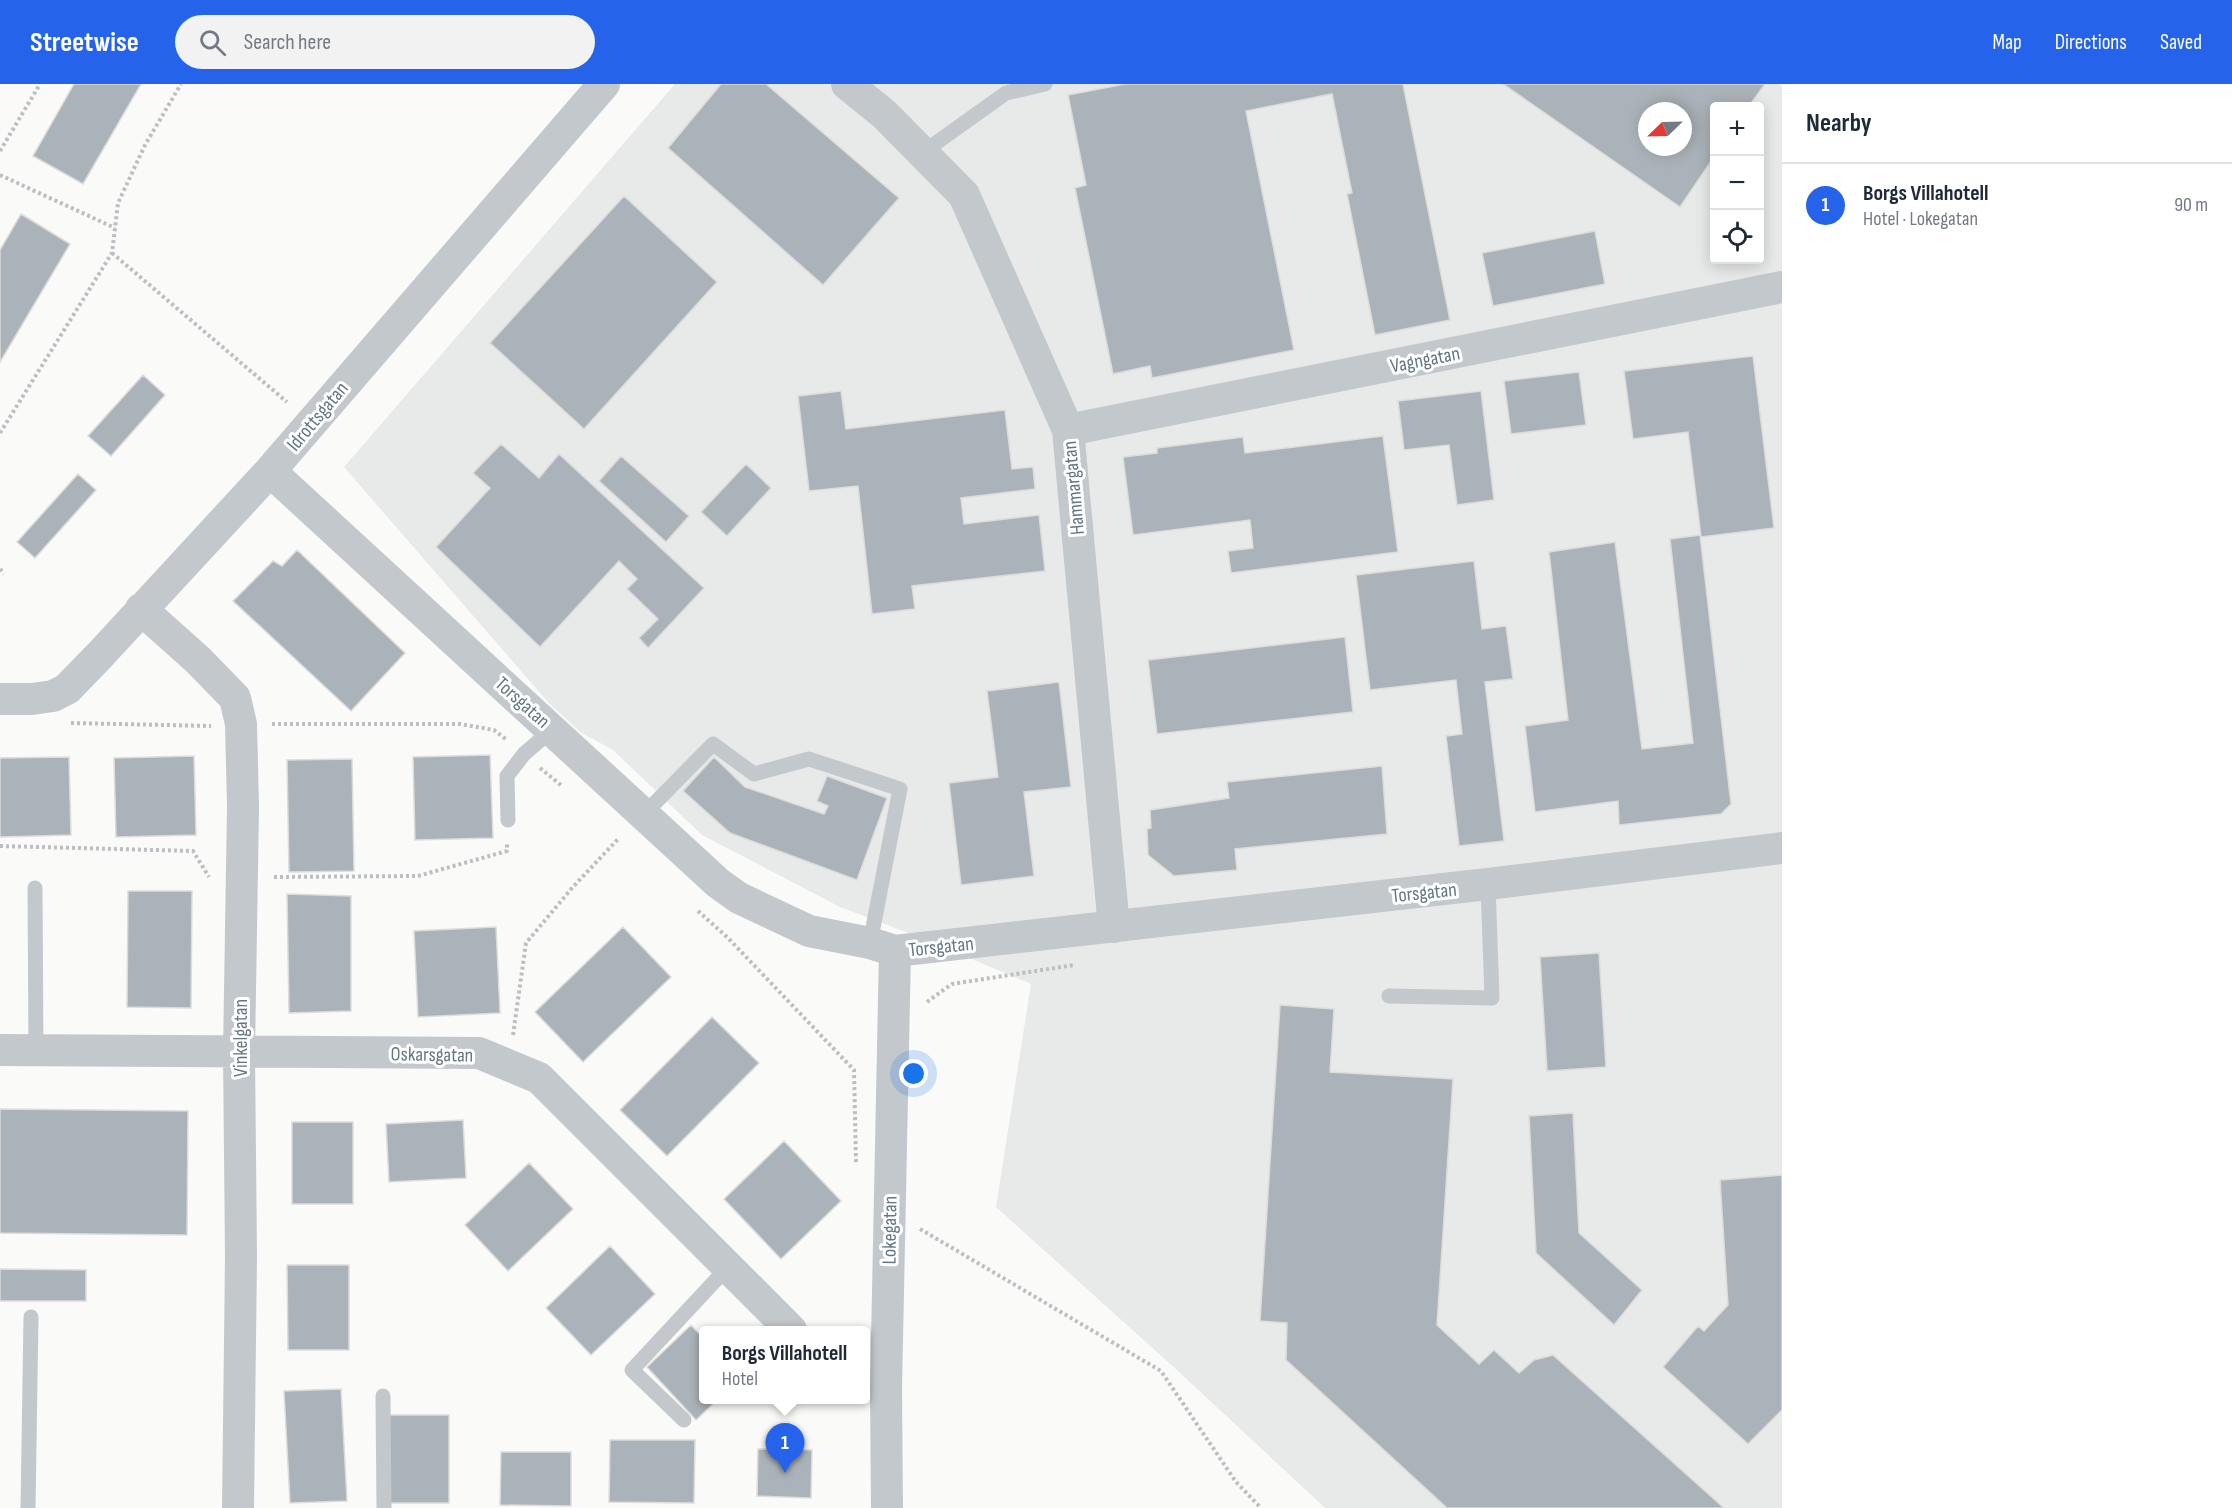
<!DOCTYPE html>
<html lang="en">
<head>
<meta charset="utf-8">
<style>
	:root { --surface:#fff; --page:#f2f2f3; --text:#1f2937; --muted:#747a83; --line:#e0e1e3; --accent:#2563eb }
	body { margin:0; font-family:"Sofia Sans Condensed",sans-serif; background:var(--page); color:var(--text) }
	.controls { position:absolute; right:18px; top:18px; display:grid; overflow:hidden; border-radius:6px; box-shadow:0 3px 15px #0003 }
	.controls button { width:54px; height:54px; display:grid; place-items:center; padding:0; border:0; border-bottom:2px solid var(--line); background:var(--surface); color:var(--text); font:30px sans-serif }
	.compass { position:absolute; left:1638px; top:18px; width:54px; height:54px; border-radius:50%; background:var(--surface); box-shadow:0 3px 15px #0003; rotate:247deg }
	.you { position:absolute; left:914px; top:990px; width:21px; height:21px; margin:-15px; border:4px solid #fff; border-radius:50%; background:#1a73e8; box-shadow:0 0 0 9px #1a73e833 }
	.badge { display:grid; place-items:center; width:39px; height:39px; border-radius:50%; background:var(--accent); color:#fff; font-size:20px; font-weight:700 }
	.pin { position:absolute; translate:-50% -50px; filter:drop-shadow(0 2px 3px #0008) }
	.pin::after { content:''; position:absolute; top:32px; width:21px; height:18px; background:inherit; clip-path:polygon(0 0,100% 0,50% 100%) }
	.popup { position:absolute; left:699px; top:1242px; width:171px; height:78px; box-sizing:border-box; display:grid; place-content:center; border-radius:6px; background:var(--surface); filter:drop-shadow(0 2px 4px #0005); font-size:20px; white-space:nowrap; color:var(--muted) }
	.popup b { font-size:22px; color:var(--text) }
	.popup::after { content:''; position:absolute; left:50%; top:100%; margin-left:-12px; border:12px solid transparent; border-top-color:var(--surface) }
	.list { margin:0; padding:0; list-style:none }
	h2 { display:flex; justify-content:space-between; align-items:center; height:78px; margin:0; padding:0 24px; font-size:26px }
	h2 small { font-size:20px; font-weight:400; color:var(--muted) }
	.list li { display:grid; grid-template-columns:39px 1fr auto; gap:18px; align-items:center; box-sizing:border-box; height:84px; padding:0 24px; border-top:2px solid var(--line) }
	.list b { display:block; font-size:22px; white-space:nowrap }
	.list p { margin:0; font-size:20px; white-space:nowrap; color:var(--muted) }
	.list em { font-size:20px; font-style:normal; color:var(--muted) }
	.icon { flex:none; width:33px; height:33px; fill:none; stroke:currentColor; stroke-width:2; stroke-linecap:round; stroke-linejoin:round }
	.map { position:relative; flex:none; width:1782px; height:1424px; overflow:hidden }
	header { display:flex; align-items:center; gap:36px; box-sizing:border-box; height:84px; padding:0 30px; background:var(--accent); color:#fff }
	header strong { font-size:28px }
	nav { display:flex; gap:33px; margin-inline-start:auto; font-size:21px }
	.search { width:420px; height:54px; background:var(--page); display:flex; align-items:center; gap:15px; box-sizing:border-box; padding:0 21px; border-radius:33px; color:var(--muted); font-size:22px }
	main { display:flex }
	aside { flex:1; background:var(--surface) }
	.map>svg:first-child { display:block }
	.built { fill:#e8e9e9; fill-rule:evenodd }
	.building { fill:#aab3b9; stroke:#dcdcda; stroke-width:1.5; fill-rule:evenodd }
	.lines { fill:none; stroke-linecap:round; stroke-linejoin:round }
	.path { stroke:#bbbfc2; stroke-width:4; stroke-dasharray:3 3; stroke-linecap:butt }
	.service { stroke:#c3c8cc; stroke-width:15 }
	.minor { stroke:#c3c8cc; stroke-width:32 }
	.labels { text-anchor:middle; stroke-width:6; stroke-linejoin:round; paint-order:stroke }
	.street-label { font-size:20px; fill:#657683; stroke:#fff }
</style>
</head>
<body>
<header>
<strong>Streetwise</strong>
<div class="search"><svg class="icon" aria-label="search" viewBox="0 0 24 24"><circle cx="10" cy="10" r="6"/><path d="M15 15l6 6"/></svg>Search here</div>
<nav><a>Map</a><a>Directions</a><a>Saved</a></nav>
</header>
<main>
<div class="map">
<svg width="1782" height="1424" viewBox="0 0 1782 1424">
	<rect width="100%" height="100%" fill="#fafaf8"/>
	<path class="built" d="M 675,0 L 1779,0 L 1782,2 L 1782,1424 L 1325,1424 L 1178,1287 L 996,1123 L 1031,900 L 919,853 L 840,823 L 702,751 L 613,666 L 580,648 L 548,618 L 344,383 ZM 1714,22 L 1760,22 L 1760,176 L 1714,176 ZM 1647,27 L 1683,27 L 1683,63 L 1647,63 Z"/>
	<path class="building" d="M 74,0 L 141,0 L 83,100 L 33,72 Z
		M 721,0 L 766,0 L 899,114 L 823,201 L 668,64 Z
		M 1125,0 L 1403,0 L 1450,236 L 1375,251 L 1347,110 L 1352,109 L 1332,10 L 1246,27 L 1294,266 L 1152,294 L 1150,282 L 1113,290 L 1075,104 L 1086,101 L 1068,11 Z
		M 1503,0 L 1765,0 L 1749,22 L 1714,22 L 1714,73 L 1680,123 ZM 1647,27 L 1683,27 L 1683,63 L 1647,63 Z
		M 624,112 L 717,198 L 584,345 L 490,259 Z
		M 21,130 L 70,160 L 0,278 L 0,166 Z
		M 1595,147 L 1605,200 L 1493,222 L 1482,169 Z
		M 1753,272 L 1774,444 L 1701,453 L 1688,348 L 1633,355 L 1624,287 Z
		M 1579,288 L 1586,341 L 1511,350 L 1504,297 Z
		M 143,291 L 165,311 L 111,372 L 88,352 Z
		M 841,307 L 846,345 L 1005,326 L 1012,385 L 1033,383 L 1035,405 L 961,414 L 964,440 L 1039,431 L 1045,487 L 912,502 L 915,525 L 872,530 L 858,402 L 809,407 L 798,312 Z
		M 1481,307 L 1494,416 L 1457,421 L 1449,361 L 1404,366 L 1398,317 Z
		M 1383,352 L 1398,468 L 1231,489 L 1228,467 L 1253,464 L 1250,436 L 1133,451 L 1123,373 L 1157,369 L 1157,364 L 1243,353 L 1245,369 Z
		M 501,360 L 539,394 L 559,370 L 704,504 L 648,564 L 639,554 L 658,535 L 627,505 L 637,495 L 619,477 L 540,563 L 436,463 L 490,404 L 473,389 Z
		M 621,372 L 689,432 L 666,458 L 599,397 Z
		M 746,380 L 771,404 L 727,452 L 701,428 Z
		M 78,390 L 96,406 L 35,474 L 17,458 Z
		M 1700,451 L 1731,720 L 1721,730 L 1619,741 L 1618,717 L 1535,728 L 1525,642 L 1568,636 L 1549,468 L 1615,458 L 1642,665 L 1693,659 L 1670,455 Z
		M 297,466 L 405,569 L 351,627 L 233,517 L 273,477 L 282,482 Z
		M 1474,477 L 1482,545 L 1506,542 L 1513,595 L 1485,598 L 1504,757 L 1459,762 L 1446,652 L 1462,650 L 1456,596 L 1370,606 L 1356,491 Z
		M 1345,553 L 1353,628 L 1157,650 L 1148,576 Z
		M 1059,598 L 1071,703 L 1024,708 L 1034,792 L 961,801 L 949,699 L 998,693 L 987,607 Z
		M 490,671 L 493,754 L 415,756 L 413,673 Z
		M 194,672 L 196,751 L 116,753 L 114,674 Z
		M 69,673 L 71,751 L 0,753 L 0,674 Z
		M 714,673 L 745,703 L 824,730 L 828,722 L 817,717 L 827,692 L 887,714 L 857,796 L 730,749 L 683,707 Z
		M 352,675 L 354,787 L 289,788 L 287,676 Z
		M 1382,682 L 1387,750 L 1235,765 L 1237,786 L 1174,792 L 1148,771 L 1147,745 L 1151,744 L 1150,726 L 1229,714 L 1227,698 Z
		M 128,807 L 192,807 L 191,924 L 127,923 Z
		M 287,810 L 351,812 L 351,927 L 289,929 Z
		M 496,843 L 500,929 L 418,933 L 414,847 Z
		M 623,843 L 671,893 L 583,978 L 535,928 Z
		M 1599,869 L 1606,983 L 1547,987 L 1540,873 Z
		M 1280,921 L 1334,925 L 1330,988 L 1453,995 L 1437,1241 L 1479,1280 L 1494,1266 L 1519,1289 L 1534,1276 L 1553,1271 L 1724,1424 L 1447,1424 L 1286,1276 L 1287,1239 L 1260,1237 Z
		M 712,933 L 759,979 L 667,1072 L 620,1026 Z
		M 0,1025 L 188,1027 L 187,1151 L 0,1149 Z
		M 1573,1029 L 1579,1149 L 1642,1206 L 1614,1241 L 1536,1169 L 1529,1032 Z
		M 463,1036 L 466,1094 L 389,1098 L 386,1040 Z
		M 292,1038 L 353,1038 L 353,1120 L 292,1120 Z
		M 784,1057 L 841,1117 L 781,1175 L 724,1115 Z
		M 529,1079 L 573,1125 L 508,1187 L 465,1141 Z
		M 1782,1091 L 1782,1326 L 1748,1360 L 1663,1283 L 1698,1242 L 1704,1247 L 1728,1221 L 1720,1096 Z
		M 610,1162 L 655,1210 L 591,1271 L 546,1224 Z
		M 287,1181 L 349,1181 L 349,1266 L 288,1266 Z
		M 0,1185 L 86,1186 L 86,1217 L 0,1217 Z
		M 691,1241 L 704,1255 L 704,1316 L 717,1316 L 696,1336 L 647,1283 Z
		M 341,1305 L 347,1417 L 290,1419 L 284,1307 Z
		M 389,1331 L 449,1331 L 449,1419 L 388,1419 Z
		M 610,1356 L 695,1356 L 694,1419 L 609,1418 Z
		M 758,1365 L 812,1366 L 811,1414 L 757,1412 Z
		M 501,1368 L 571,1368 L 571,1422 L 500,1421 Z"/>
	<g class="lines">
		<path class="path" d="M 0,67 L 40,0
			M 0,91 L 115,144
			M 112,169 L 287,318
			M 0,349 L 112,169 L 118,119 L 145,61 L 181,0
			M 0,485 L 4,490
			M 71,639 L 211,642
			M 272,640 L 460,640 L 494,646 L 507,656
			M 540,684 L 562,702
			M 0,762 L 193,767 L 209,793
			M 274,793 L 418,792 L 507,767 L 507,759
			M 698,827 L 728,854 L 854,986 L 856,1080
			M 927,918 L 952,900 L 1074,881
			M 513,951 L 526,859 L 572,804 L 619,754
			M 920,1145 L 1161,1287 L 1236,1398 L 1261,1424"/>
		<path class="service" d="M 922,69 L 1006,9 L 1045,0
			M 643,731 L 713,660 L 754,690 L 809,675 L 900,705 L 870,859
			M 508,736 L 507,692 L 524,670 L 553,645
			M 35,804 L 36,967
			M 1389,912 L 1492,914 L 1488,800
			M 383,1312 L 384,1424
			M 684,1336 L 632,1286 L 728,1183
			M 28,1424 L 31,1233"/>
		<path class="minor" d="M 847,0 L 884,30 L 964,111 L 1068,346 L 1114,843
			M 1068,346 L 1782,203
			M 270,387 L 718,799 L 739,814 L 809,847 L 870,859 L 895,867 L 1488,800 L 1782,764
			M 141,525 L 198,576 L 235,614 L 241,640 L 243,723 L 239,968 L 241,1173 L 238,1424
			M 0,615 L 32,615 L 53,612 L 67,605 L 100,571 L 270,387 L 604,0
			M 0,966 L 479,969 L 539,994 L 791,1246
			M 887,1424 L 886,1305 L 895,867"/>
	</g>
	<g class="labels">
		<g class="street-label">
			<text transform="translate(1425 275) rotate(-11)" y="7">Vagngatan</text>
			<text transform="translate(317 332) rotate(-50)" y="7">Idrottsgatan</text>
			<text transform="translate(1073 404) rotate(-95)" y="7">Hammargatan</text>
			<text transform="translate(523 618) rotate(42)" y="7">Torsgatan</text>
			<text transform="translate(1424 808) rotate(-6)" y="7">Torsgatan</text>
			<text transform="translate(941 862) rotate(-6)" y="7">Torsgatan</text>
			<text transform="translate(240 954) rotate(-90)" y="7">Vinkelgatan</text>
			<text transform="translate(432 970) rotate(1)" y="7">Oskarsgatan</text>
			<text transform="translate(889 1146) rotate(-89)" y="7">Lokegatan</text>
		</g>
	</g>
</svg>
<div class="controls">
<button>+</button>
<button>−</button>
<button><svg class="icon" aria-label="locate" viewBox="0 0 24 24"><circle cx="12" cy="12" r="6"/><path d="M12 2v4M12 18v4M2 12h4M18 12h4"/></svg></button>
</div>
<svg class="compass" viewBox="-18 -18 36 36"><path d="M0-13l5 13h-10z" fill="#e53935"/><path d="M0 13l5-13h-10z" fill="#747a83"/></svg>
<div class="you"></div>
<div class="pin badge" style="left:785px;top:1389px">1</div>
<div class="popup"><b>Borgs Villahotell</b>Hotel</div>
</div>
<aside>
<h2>Nearby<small></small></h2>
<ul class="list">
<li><span class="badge">1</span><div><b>Borgs Villahotell</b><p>Hotel · Lokegatan</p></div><em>90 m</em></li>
</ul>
</aside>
</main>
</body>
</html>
